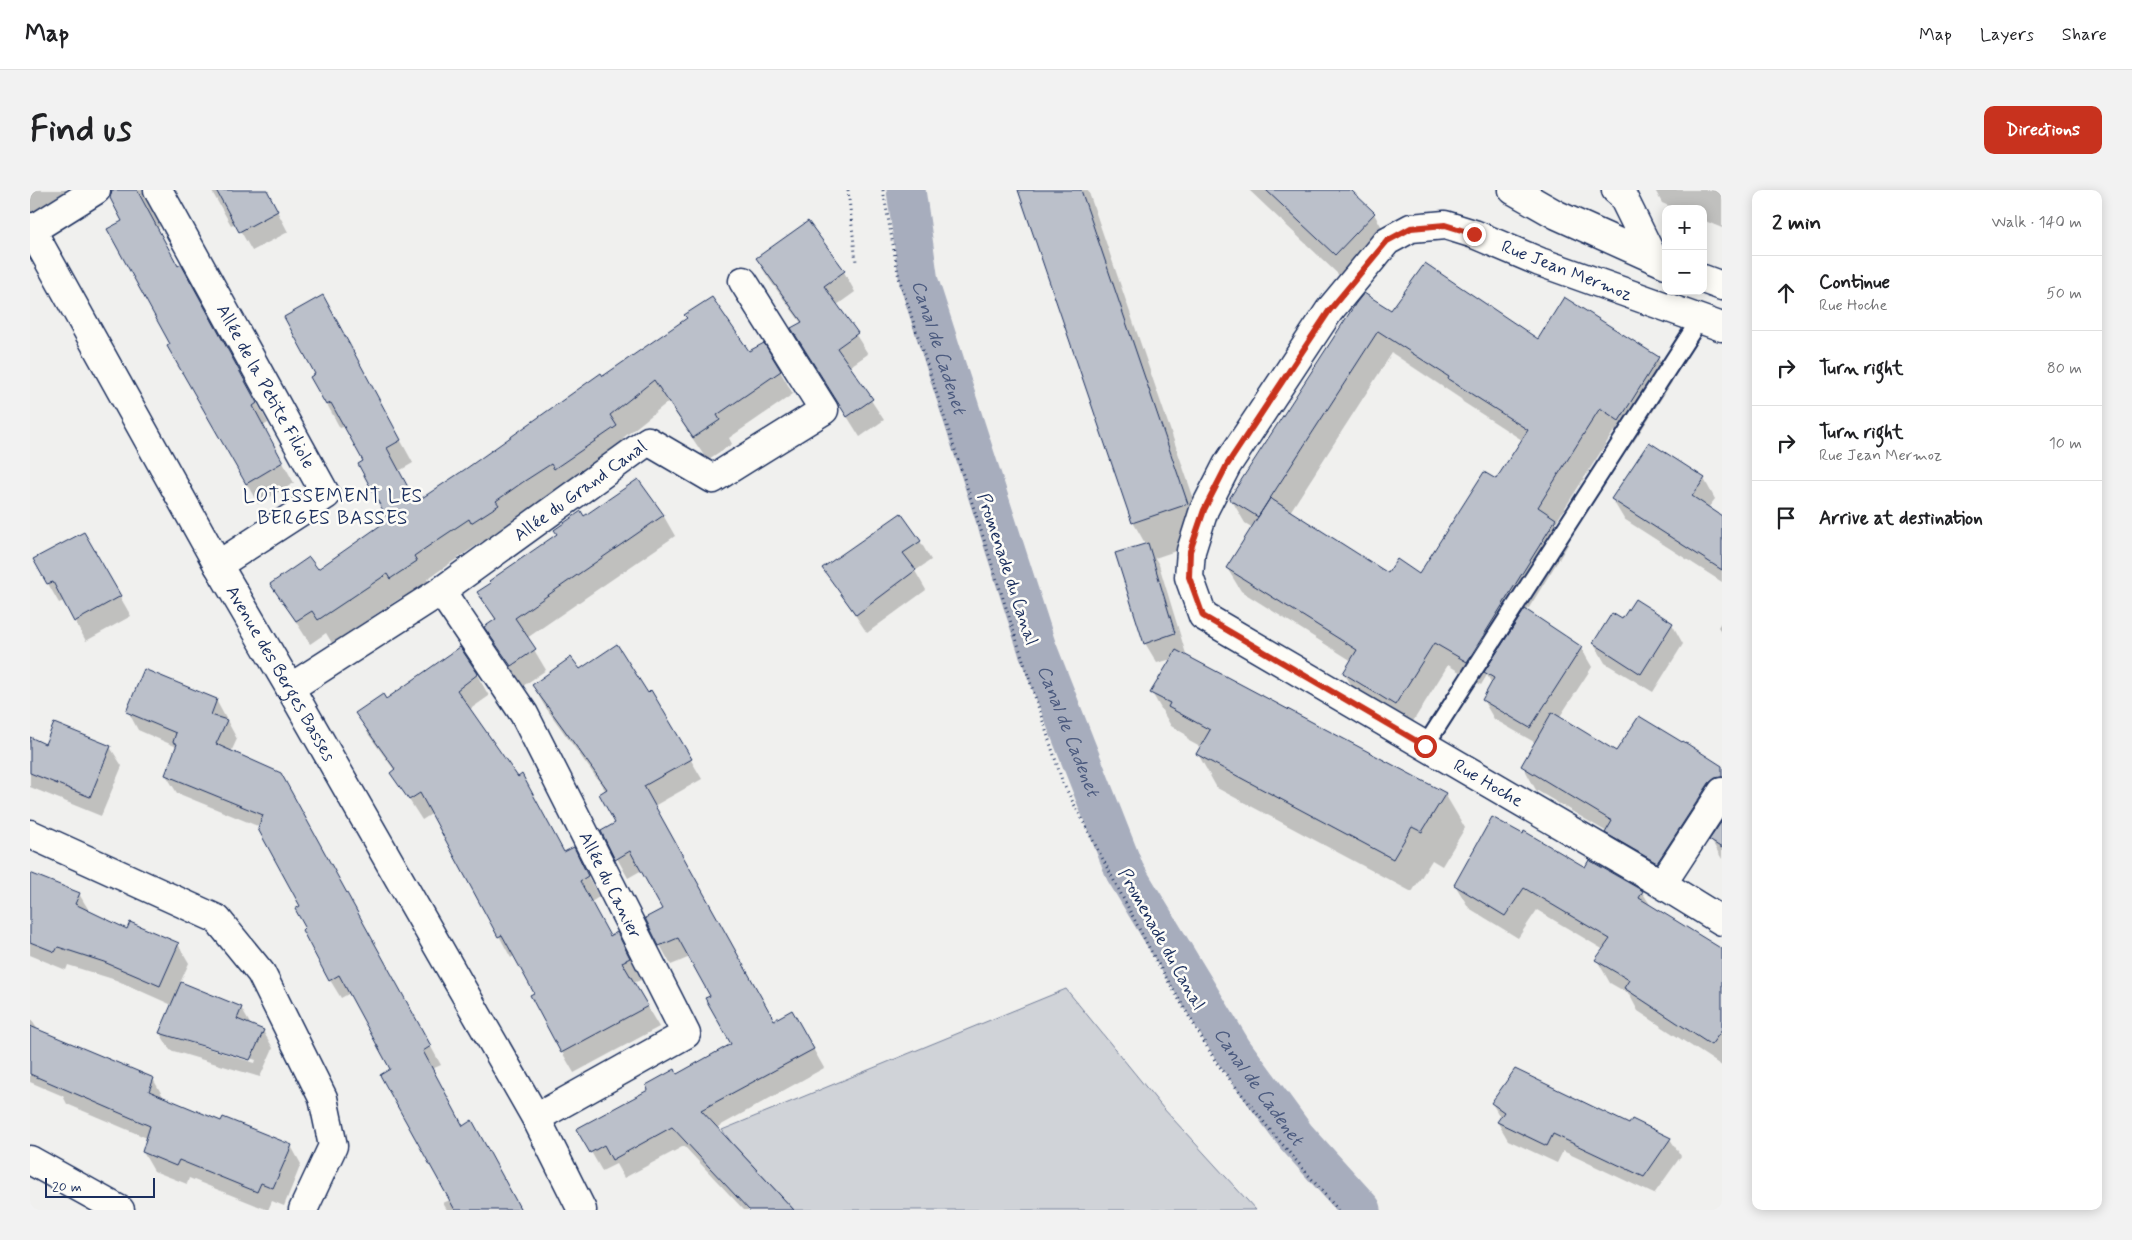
<!DOCTYPE html>
<html lang="en">
<head>
<meta charset="utf-8">
<style>
	:root { --surface:#fff; --page:#f2f2f2; --text:#202124; --muted:#757577; --line:#e0e0e0; --accent:#c8321e }
	body { margin:0; font-family:Mynerve,sans-serif; background:var(--page); color:var(--text) }
	.controls { position:absolute; right:15px; top:15px; display:grid; overflow:hidden; border-radius:10px; box-shadow:0 2px 12px #0003 }
	.controls button { width:45px; height:45px; display:grid; place-items:center; padding:0; border:0; border-bottom:1px solid var(--line); background:var(--surface); color:var(--text); font:25px sans-serif }
	.scale { position:absolute; left:15px; bottom:12px; width:110px; box-sizing:border-box; padding-left:5px; border:2px solid #1b2f5e; border-top:0; font-size:14px; line-height:18px; white-space:nowrap; color:#1b2f5e; -webkit-text-stroke:4px #fdfcf7; paint-order:stroke }
	.stop { position:absolute; width:15px; height:15px; margin:-11px; border:4px solid #c8321e; border-radius:50%; background:#fff }
	.stop.end { background:#c8321e; border-color:#fff; box-shadow:0 1px 5px #0008 }
	.list { margin:0; padding:0; list-style:none }
	h2 { display:flex; justify-content:space-between; align-items:center; height:65px; margin:0; padding:0 20px; font-size:21px }
	h2 small { font-size:16px; font-weight:400; color:var(--muted) }
	.list li { display:grid; grid-template-columns:32px 1fr auto; gap:15px; align-items:center; box-sizing:border-box; height:75px; padding:0 20px; border-top:1px solid var(--line) }
	.list b { display:block; font-size:19px; white-space:nowrap }
	.list p { margin:0; font-size:16px; white-space:nowrap; color:var(--muted) }
	.list em { font-size:16px; font-style:normal; color:var(--muted) }
	.icon { flex:none; width:28px; height:28px; fill:none; stroke:currentColor; stroke-width:2; stroke-linecap:round; stroke-linejoin:round }
	.map { position:relative; flex:none; width:1692px; height:1020px; overflow:hidden; border-radius:10px }
	header { display:flex; align-items:center; gap:30px; box-sizing:border-box; height:70px; padding:0 25px; background:var(--surface); border-bottom:1px solid var(--line) }
	header strong { font-size:24px }
	nav { display:flex; gap:28px; margin-inline-start:auto; font-size:18px }
	.intro { display:flex; align-items:center; justify-content:space-between; box-sizing:border-box; height:120px; padding:0 30px }
	h1 { margin:0; font-size:35px }
	.button { padding:12px 22px; border-radius:10px; background:var(--accent); color:#fff; font-size:18px; font-weight:700 }
	main { display:flex; gap:30px; padding:0 30px }
	aside { flex:1; background:var(--surface); border-radius:10px; box-shadow:0 2px 12px #0003 }
	.map>svg:first-child { display:block }
	.green { fill:#d0d3d8; stroke:#76819b }
	.shadow { fill:#0003; fill-rule:evenodd }
	.lines { fill:none; stroke-linecap:round; stroke-linejoin:round }
	.canal { stroke:#a7adbd; stroke-width:39 }
	.building { fill:#bbc0ca; stroke:#1b2f5e }
	.service-casing { stroke:#1b2f5e; stroke-width:20 }
	.minor-casing { stroke:#1b2f5e; stroke-width:31 }
	.secondary-casing { stroke:#1b2f5e; stroke-width:31 }
	.path { stroke:#1b2f5e; stroke-width:3; stroke-dasharray:1 4; stroke-linecap:butt }
	.service { stroke:#fdfcf7; stroke-width:16 }
	.minor { stroke:#fdfcf7; stroke-width:28 }
	.secondary { stroke:#fdfcf7; stroke-width:28 }
	.route { stroke:#c8321e; stroke-width:6 }
	.labels { text-anchor:middle; stroke-width:5; stroke-linejoin:round; paint-order:stroke }
	.street-label { font-size:18px; fill:#1b2f5e; stroke:#fdfcf7 }
	.water-label { font-size:19px; font-style:italic; fill:#4c5b7f; stroke:#fdfcf7 }
	.neighbourhood-label { font-size:19px; letter-spacing:1px; fill:#1b2f5e; stroke:#fdfcf7 }
</style>
</head>
<body>
<header>
<strong>Map</strong>
<nav><a>Map</a><a>Layers</a><a>Share</a></nav>
</header>
<div class="intro"><h1>Find us</h1><a class="button">Directions</a></div>
<main>
<div class="map">
<svg width="1692" height="1020" viewBox="0 0 1692 1020">
	<rect width="100%" height="100%" fill="#f0f0ee"/>
	<filter id="ink" filterUnits="userSpaceOnUse"><feTurbulence type="fractalNoise" baseFrequency=".02" numOctaves="2"/><feDisplacementMap in="SourceGraphic" scale="10" xChannelSelector="R" yChannelSelector="G"/><feConvolveMatrix kernelMatrix="1 2 1 2 8 2 1 2 1" color-interpolation-filters="sRGB"/></filter>
	<g filter="url(#ink)">
		<path class="green" d="M 1036,799 L 1133,918 L 1226,1020 L 764,1020 L 702,953 L 692,940 Z"/>
		<path class="shadow" d="M 0,0 L 60,0 L 0,32 Z
			M 78,0 L 112,0 L 130,36 L 127,38 L 148,77 L 162,95 L 238,233 L 233,236 L 264,293 L 228,314 L 139,156 L 142,155 L 93,31 Z
			M 181,0 L 236,0 L 258,42 L 222,61 L 206,33 L 201,35 Z
			M 989,0 L 1058,0 L 1178,350 L 1125,368 L 1129,375 L 1156,464 L 1153,465 L 1415,604 L 1435,638 L 1412,676 L 1402,670 L 1382,702 L 1187,598 L 1168,564 L 1172,558 L 1159,551 L 1155,544 L 1141,536 L 1122,503 L 1142,469 L 1127,473 L 1115,453 L 1116,355 L 1103,332 Z
			M 1219,0 L 1319,0 L 1344,24 L 1366,61 L 1327,102 Z
			M 1625,0 L 1692,0 L 1692,38 L 1673,30 L 1673,19 L 1646,19 L 1632,13 Z
			M 727,69 L 814,82 L 825,102 L 807,115 L 838,164 L 819,177 L 854,230 L 830,247 L 775,159 L 772,134 L 739,89 Z
			M 1362,122 L 1508,151 L 1628,168 L 1642,192 L 1603,253 L 1584,241 L 1526,332 L 1539,353 L 1497,421 L 1551,458 L 1562,477 L 1529,528 L 1587,563 L 1692,578 L 1692,618 L 1641,696 L 1591,667 L 1577,642 L 1506,600 L 1493,576 L 1506,553 L 1464,529 L 1453,510 L 1462,494 L 1457,485 L 1451,495 L 1418,475 L 1379,538 L 1328,506 L 1314,483 L 1322,471 L 1211,401 L 1197,378 L 1223,338 L 1215,333 L 1201,309 ZM 1362,163 L 1431,209 L 1433,212 L 1492,250 L 1466,291 L 1390,385 L 1358,385 L 1260,322 Z
			M 305,130 L 383,273 L 369,281 L 386,313 L 573,188 L 719,163 L 750,181 L 763,204 L 699,248 L 702,254 L 677,270 L 638,212 L 593,248 L 599,259 L 506,315 L 479,334 L 482,339 L 456,355 L 453,351 L 397,389 L 400,394 L 374,411 L 372,407 L 302,453 L 296,443 L 280,454 L 242,394 L 288,381 L 359,331 L 334,272 L 315,236 L 310,238 L 282,187 L 287,185 Z
			M 1674,289 L 1685,309 L 1678,318 L 1692,327 L 1692,392 L 1594,329 L 1582,309 Z
			M 633,325 L 645,346 L 497,448 L 516,480 L 493,496 L 456,438 L 466,431 L 449,403 L 553,328 Z
			M 54,344 L 101,426 L 56,451 L 34,411 L 29,413 L 4,369 Z
			M 890,351 L 901,370 L 885,381 L 896,400 L 837,443 L 794,378 Z
			M 1592,431 L 1642,434 L 1653,454 L 1623,502 L 1575,473 L 1564,453 Z
			M 1692,431 L 1692,443 L 1688,437 Z
			M 550,480 L 617,504 L 621,502 L 672,589 L 624,616 L 744,832 L 773,841 L 794,878 L 686,938 L 762,1020 L 714,1020 L 654,956 L 594,988 L 586,974 L 572,981 L 548,939 L 703,855 L 681,806 L 660,767 L 641,775 L 630,755 L 634,720 L 612,680 L 598,688 L 572,641 L 587,633 L 576,601 L 514,515 L 503,496 Z
			M 447,485 L 459,506 L 439,520 L 534,664 L 543,659 L 569,707 L 561,712 L 580,747 L 586,744 L 599,765 L 611,790 L 603,793 L 629,837 L 544,883 L 532,862 L 506,803 L 485,765 L 481,768 L 403,623 L 392,630 L 362,583 L 365,581 L 339,545 L 327,524 L 356,511 Z
			M 186,510 L 207,549 L 201,562 L 250,584 L 411,875 L 402,879 L 433,937 L 490,1020 L 417,1020 L 413,1013 L 420,1010 L 362,880 L 320,803 L 311,808 L 300,790 L 277,738 L 272,717 L 230,637 L 147,603 L 136,585 L 147,557 L 108,540 L 98,521 Z
			M 0,548 L 16,555 L 80,557 L 92,576 L 71,626 L 0,597 Z
			M 1692,633 L 1692,669 L 1681,650 Z
			M 1560,671 L 1612,702 L 1621,716 L 1692,761 L 1692,876 L 1608,821 L 1599,804 L 1580,793 L 1567,770 L 1574,760 L 1507,720 L 1488,748 L 1439,718 L 1425,695 L 1555,679 Z
			M 0,687 L 49,704 L 60,722 L 97,741 L 148,754 L 159,773 L 150,793 L 211,818 L 222,837 L 233,841 L 243,858 L 230,887 L 140,860 L 130,843 L 142,815 L 86,790 L 38,775 L 36,780 L 0,765 ZM 144,846 L 226,870 L 225,873 L 144,848 Z
			M 0,828 L 8,840 L 123,889 L 134,908 L 192,933 L 261,956 L 271,974 L 254,1016 L 242,1011 L 238,1020 L 159,988 L 157,994 L 124,981 L 113,962 L 117,948 L 37,914 L 33,906 L 0,892 Z
			M 1462,913 L 1600,936 L 1640,949 L 1651,966 L 1624,1004 L 1533,961 L 1527,973 L 1478,950 L 1468,933 L 1471,929 Z"/>
		<g class="lines">
			<path class="canal" id="s1" d="M 876,0 L 889,92 L 1007,458 L 1095,682 L 1203,861 L 1266,947 L 1332,1020"/>
		</g>
		<path class="building" d="M 82,0 L 107,0 L 148,76 L 151,74 L 227,213 L 223,216 L 253,272 L 216,294 L 137,156 L 140,154 L 77,39 L 92,31 L 80,8 Z
			M 186,0 L 237,0 L 248,21 L 209,42 Z
			M 988,0 L 1051,0 L 1158,314 L 1102,333 Z
			M 1236,0 L 1321,0 L 1345,23 L 1305,65 Z
			M 778,31 L 815,81 L 794,96 L 828,143 L 807,158 L 843,209 L 817,227 L 761,138 L 772,132 L 726,68 Z
			M 1395,73 L 1508,149 L 1534,107 L 1629,167 L 1589,231 L 1570,218 L 1508,317 L 1526,329 L 1437,472 L 1404,453 L 1365,515 L 1313,483 L 1327,460 L 1196,378 L 1240,308 L 1358,383 L 1367,369 L 1389,384 L 1454,282 L 1466,289 L 1498,240 L 1418,189 L 1419,187 L 1348,141 L 1228,327 L 1199,309 L 1326,113 L 1334,103 L 1361,120 Z
			M 293,105 L 371,250 L 357,258 L 386,312 L 437,278 L 571,183 L 573,186 L 657,128 L 654,125 L 682,107 L 719,161 L 734,153 L 751,181 L 687,225 L 690,230 L 663,248 L 624,190 L 580,225 L 587,236 L 524,279 L 521,274 L 493,292 L 466,311 L 469,315 L 441,333 L 439,329 L 412,347 L 384,366 L 387,371 L 360,389 L 357,384 L 288,430 L 282,421 L 266,431 L 240,394 L 279,367 L 288,379 L 358,330 L 328,274 L 333,271 L 301,213 L 296,215 L 280,187 L 285,184 L 254,127 Z
			M 1619,252 L 1675,288 L 1662,306 L 1692,326 L 1692,380 L 1581,309 Z
			M 608,289 L 634,325 L 485,428 L 506,459 L 481,476 L 454,437 L 466,429 L 447,402 L 461,393 L 459,391 L 527,344 L 524,340 L 551,321 L 554,326 Z
			M 871,323 L 891,351 L 873,363 L 886,380 L 826,425 L 792,378 Z
			M 54,342 L 91,406 L 44,432 L 23,392 L 17,394 L 3,369 Z
			M 1118,353 L 1145,443 L 1114,454 L 1085,363 Z
			M 1605,409 L 1643,433 L 1611,484 L 1563,453 L 1582,423 L 1592,429 Z
			M 1495,419 L 1552,457 L 1500,538 L 1452,510 L 1464,488 L 1454,482 Z
			M 587,454 L 618,503 L 621,500 L 662,569 L 614,596 L 744,830 L 762,820 L 784,859 L 671,920 L 764,1020 L 719,1020 L 642,937 L 582,970 L 574,955 L 560,963 L 546,939 L 618,900 L 616,895 L 645,879 L 647,884 L 701,854 L 675,808 L 680,806 L 648,748 L 629,756 L 615,728 L 632,719 L 600,661 L 585,670 L 571,641 L 585,633 L 569,604 L 577,599 L 502,495 L 541,467 L 550,479 Z
			M 430,457 L 448,484 L 427,500 L 488,587 L 492,584 L 534,662 L 544,657 L 558,686 L 550,691 L 580,746 L 587,742 L 600,768 L 592,772 L 618,816 L 531,863 L 500,805 L 504,803 L 472,745 L 468,747 L 390,603 L 379,610 L 360,583 L 365,579 L 325,523 L 353,504 L 356,509 Z
			M 1146,460 L 1416,603 L 1392,642 L 1382,637 L 1363,669 L 1166,564 L 1180,540 L 1138,517 L 1140,513 L 1120,503 Z
			M 114,479 L 187,509 L 181,525 L 197,530 L 186,554 L 251,583 L 401,856 L 393,861 L 433,936 L 442,930 L 491,1020 L 425,1020 L 350,885 L 360,879 L 309,785 L 299,791 L 272,740 L 275,737 L 265,719 L 270,716 L 228,639 L 233,625 L 135,585 L 147,554 L 143,552 L 146,543 L 96,522 Z
			M 1522,522 L 1586,561 L 1609,526 L 1652,552 L 1653,551 L 1692,576 L 1692,587 L 1685,588 L 1679,593 L 1627,673 L 1575,643 L 1582,631 L 1491,576 Z
			M 24,533 L 81,556 L 60,607 L 0,583 L 0,547 L 15,554 Z
			M 1462,627 L 1493,644 L 1494,641 L 1555,677 L 1559,670 L 1613,701 L 1609,708 L 1692,759 L 1692,840 L 1681,855 L 1594,798 L 1599,790 L 1565,770 L 1580,749 L 1494,698 L 1475,726 L 1424,695 Z
			M 1692,631 L 1692,658 L 1679,650 Z
			M 0,683 L 50,703 L 45,714 L 97,739 L 100,732 L 149,753 L 130,796 L 74,772 L 28,757 L 25,762 L 0,752 Z
			M 151,792 L 212,817 L 207,829 L 234,840 L 220,870 L 129,843 Z
			M 0,836 L 124,888 L 119,901 L 191,931 L 193,927 L 262,955 L 243,998 L 231,993 L 227,1002 L 149,970 L 146,976 L 112,962 L 120,936 L 0,884 Z
			M 1485,879 L 1599,934 L 1602,929 L 1641,948 L 1614,987 L 1523,944 L 1517,956 L 1467,932 L 1474,922 L 1461,913 Z"/>
		<g class="lines">
			<defs>
				<path id="service" d="M 1395,556 L 1670,129"/>
				<g id="minor">
					<path id="s2" d="M 128,0 L 296,305 L 188,375"/>
					<path d="M 1586,0 L 1592,5 L 1623,68"/>
					<path id="s3" d="M 0,37 L 188,375 L 260,498 L 506,928 L 552,1020"/>
					<path d="M 2,40 L 66,0"/>
					<path id="s4" d="M 1692,137 L 1510,72 L 1444,44 L 1415,35 L 1381,38 L 1357,51 L 1299,121 L 1197,275 L 1174,320 L 1161,361 L 1159,387 L 1173,426 L 1632,694 L 1692,731"/>
					<path id="s5" d="M 411,401 L 494,524 L 656,844 L 506,928"/>
					<path id="s6" d="M 260,498 L 411,401 L 618,251 L 683,289 L 794,220 L 713,91"/>
					<path d="M 0,644 L 187,729 L 231,783 L 293,908 L 303,956 L 273,1020"/>
					<path d="M 1632,694 L 1692,602"/>
					<path d="M 0,970 L 90,1020"/>
				</g>
				<path id="secondary" d="M 1483,0 L 1527,25 L 1636,74
					M 1673,89 L 1692,96"/>
			</defs>
			<use href="#service" class="service-casing"/>
			<use href="#minor" class="minor-casing"/>
			<use href="#secondary" class="secondary-casing"/>
			<path class="path" d="M 818,0 L 826,72
				M 853,0 L 869,88 L 1033,593 L 1124,767 L 1186,872 L 1241,941 L 1308,1020"/>
			<use href="#service" class="service"/>
			<use href="#minor" class="minor"/>
			<use href="#secondary" class="secondary"/>
		</g>
	</g>
	<g class="lines" filter="url(#ink)">
		<path class="route" d="M 1395,556 L 1173,426 L 1159,387 L 1160,361 L 1174,320 L 1197,275 L 1299,121 L 1357,51 L 1381,38 L 1415,35 L 1444,44"/>
	</g>
	<g class="labels">
		<g class="street-label">
			<text transform="translate(1537 80) rotate(21)" y="6">Rue Jean Mermoz</text>
			<text dy="6" stroke="none"><textPath href="#s2" startOffset="224">Allée de la Petite Filiole</textPath></text>
			<text dy="6" stroke="none"><textPath href="#s6" startOffset="351">Allée du Grand Canal</textPath></text>
			<text transform="translate(978 379) rotate(72)" y="6">Promenade du Canal</text>
			<text dy="6" stroke="none"><textPath href="#s3" startOffset="512">Avenue des Berges Basses</textPath></text>
			<text dy="6" stroke="none"><textPath href="#s4" startOffset="1124">Rue Hoche</textPath></text>
			<text dy="6" stroke="none"><textPath href="#s5" startOffset="340">Allée du Canier</textPath></text>
			<text transform="translate(1132 749) rotate(61)" y="6">Promenade du Canal</text>
		</g>
		<g class="water-label">
			<text dy="7" stroke="none"><textPath href="#s1" startOffset="161">Canal de Cadenet</textPath></text>
			<text dy="7" stroke="none"><textPath href="#s1" startOffset="566">Canal de Cadenet</textPath></text>
			<text dy="7" stroke="none"><textPath href="#s1" startOffset="971">Canal de Cadenet</textPath></text>
		</g>
		<g class="neighbourhood-label">
			<text x="303" y="312">LOTISSEMENT LES<tspan x="303" dy="22">BERGES BASSES</tspan></text>
		</g>
	</g>
</svg>
<div class="controls">
<button>+</button>
<button>−</button>
</div>
<div class="scale">20 m</div>
<div class="stop" style="left:1395px;top:556px"></div>
<div class="stop end" style="left:1444px;top:44px"></div>
</div>
<aside>
<h2>2 min<small>Walk · 140 m</small></h2>
<ul class="list">
<li><svg class="icon" aria-label="ahead" viewBox="0 0 24 24"><path d="M12 20V5M6 11l6-6 6 6"/></svg><div><b>Continue</b><p>Rue Hoche</p></div><em>50 m</em></li>
<li><svg class="icon" aria-label="right" viewBox="0 0 24 24"><path d="M7 20v-9h11M14 6l5 5-5 5"/></svg><div><b>Turn right</b></div><em>80 m</em></li>
<li><svg class="icon" aria-label="right" viewBox="0 0 24 24"><path d="M7 20v-9h11M14 6l5 5-5 5"/></svg><div><b>Turn right</b><p>Rue Jean Mermoz</p></div><em>10 m</em></li>
<li><svg class="icon" aria-label="arrive" viewBox="0 0 24 24"><path d="M6 21V4h12l-3 4 3 4H6"/></svg><div><b>Arrive at destination</b></div></li>
</ul>
</aside>
</main>
</body>
</html>
